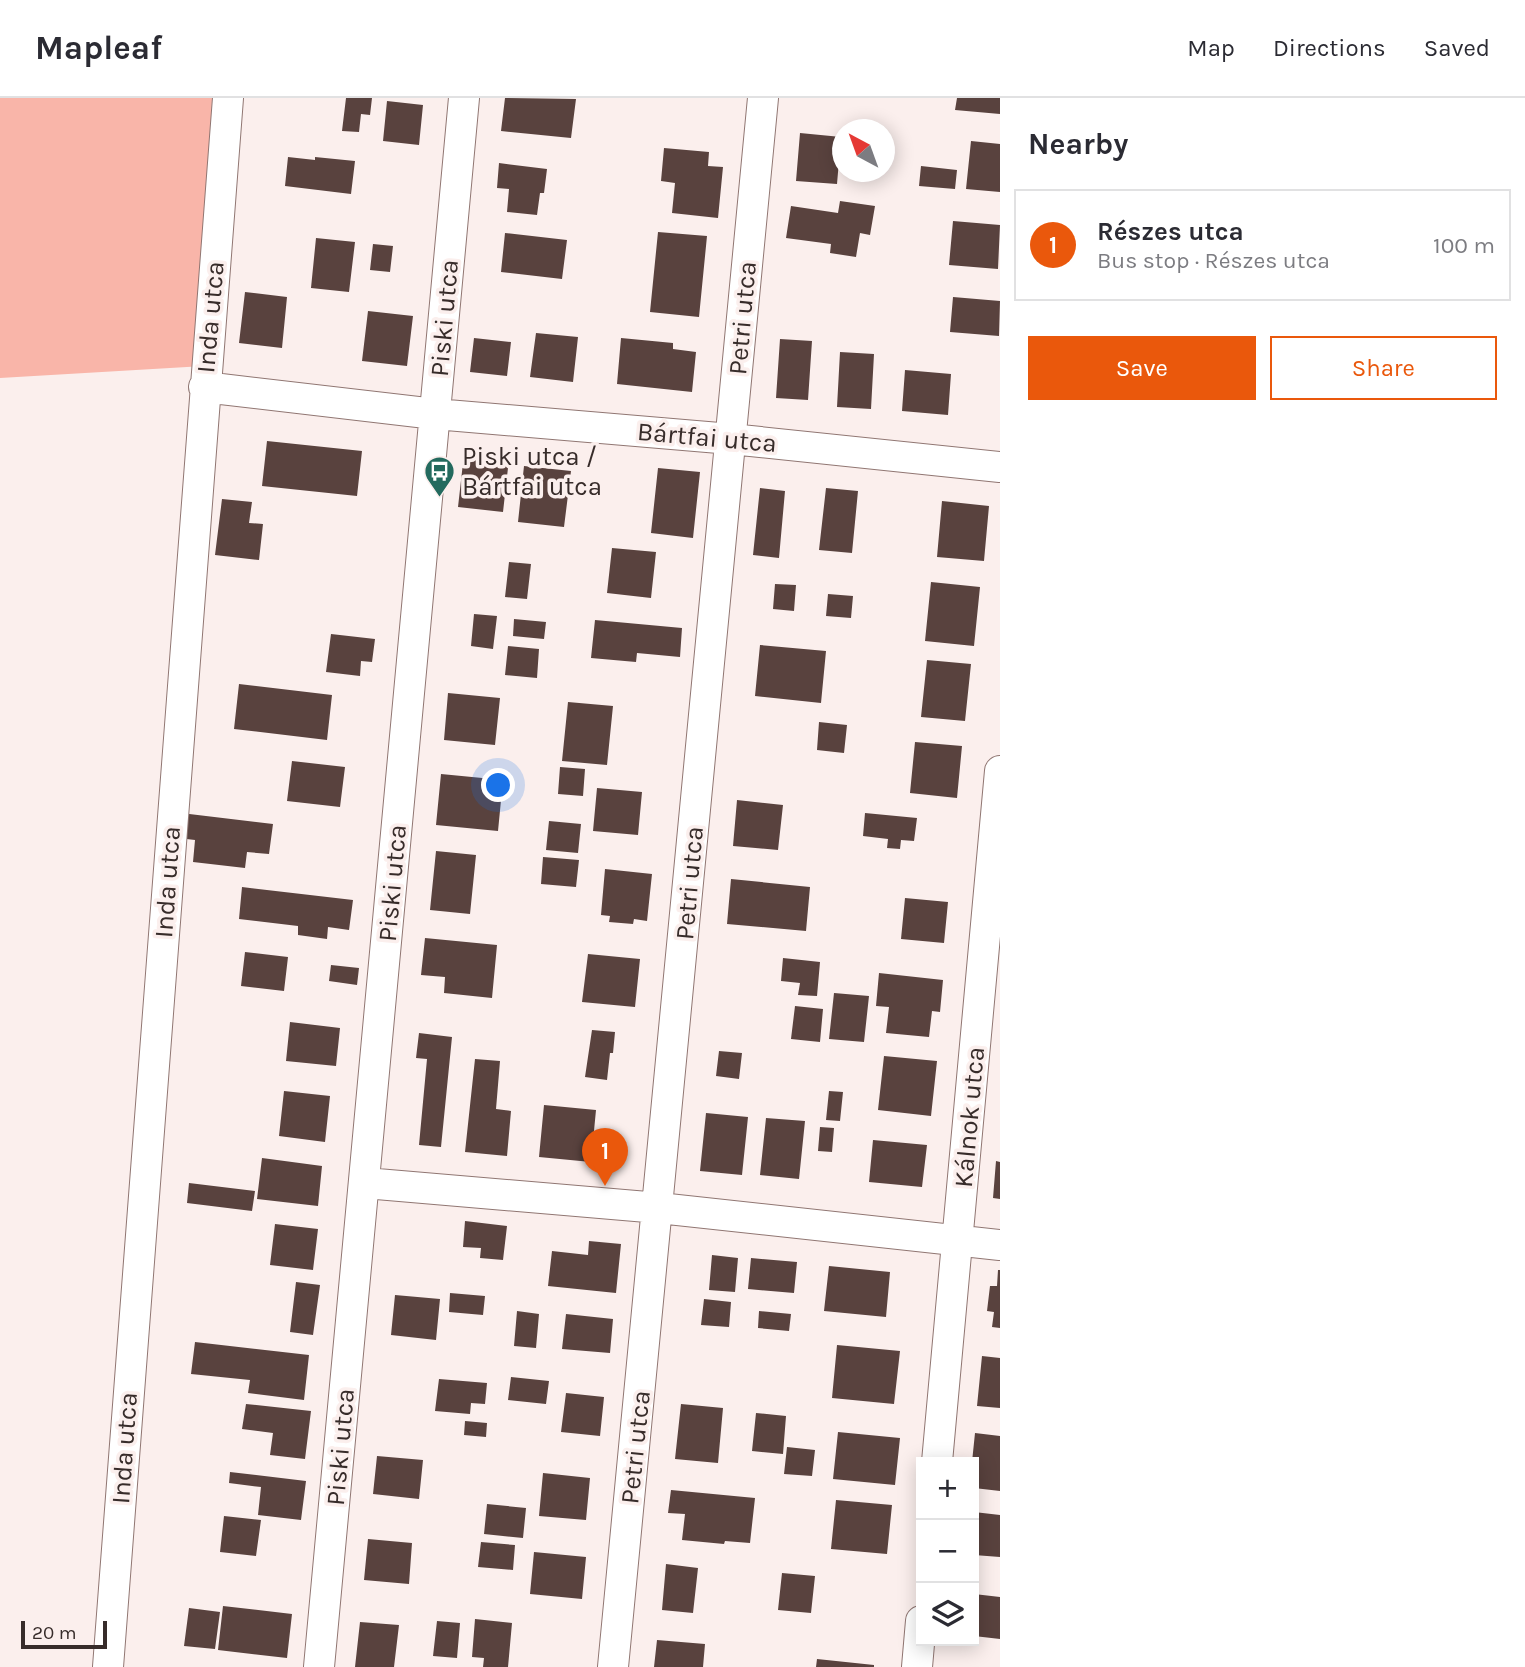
<!DOCTYPE html>
<html lang="en">
<head>
<meta charset="utf-8">
<style>
  :root { --surface:#fff; --page:#f7f7f7; --text:#2b2b33; --muted:#7c7c81; --line:#e1e1e2; --accent:#ea580c }
  body { margin:0; font-family:Karla,sans-serif; background:var(--page); color:var(--text) }
  .controls { position:absolute; right:21px; bottom:21px; display:grid; overflow:hidden; border-radius:0px; box-shadow:0 4px 18px #0003 }
  .controls button { width:63px; height:63px; display:grid; place-items:center; padding:0; border:0; border-bottom:2px solid var(--line); background:var(--surface); color:var(--text); font:35px sans-serif }
  .compass { position:absolute; left:832px; top:21px; width:63px; height:63px; border-radius:50%; background:var(--surface); box-shadow:0 4px 18px #0003; rotate:319deg }
  .scale { position:absolute; left:21px; bottom:18px; width:86px; box-sizing:border-box; padding-left:7px; border:4px solid #372c2a; border-top:0; font-size:19px; line-height:24px; white-space:nowrap; color:#372c2a; -webkit-text-stroke:5px #fbefed; paint-order:stroke }
  .you { position:absolute; left:499px; top:688px; width:24px; height:24px; margin:-18px; border:5px solid #fff; border-radius:50%; background:#1a73e8; box-shadow:0 0 0 10px #1a73e833 }
  .badge { display:grid; place-items:center; width:46px; height:46px; border-radius:50%; background:var(--accent); color:#fff; font-size:23px; font-weight:700 }
  .pin { position:absolute; translate:-50% -58px; filter:drop-shadow(0 2px 4px #0008) }
  .pin::after { content:''; position:absolute; top:37px; width:24px; height:21px; background:inherit; clip-path:polygon(0 0,100% 0,50% 100%) }
  .list { margin:0; padding:0; list-style:none }
  h2 { display:flex; justify-content:space-between; align-items:center; height:91px; margin:0; padding:0 28px; font-size:30px }
  h2 small { font-size:23px; font-weight:400; color:var(--muted) }
  .list li { display:grid; grid-template-columns:46px 1fr auto; gap:21px; align-items:center; box-sizing:border-box; height:112px; margin:0 14px 14px; padding:0 14px; border:2px solid var(--line); border-radius:0px }
  .list b { display:block; font-size:26px; white-space:nowrap }
  .list p { margin:0; font-size:23px; white-space:nowrap; color:var(--muted) }
  .list em { font-size:23px; font-style:normal; color:var(--muted) }
  .actions { display:flex; gap:14px; padding:21px 28px }
  .actions a { flex:1; padding:16px 0; border:2px solid var(--accent); border-radius:0px; text-align:center; font-size:24px; color:var(--accent) }
  .actions .main { background:var(--accent); color:#fff }
  .icon { flex:none; width:38px; height:38px; fill:none; stroke:currentColor; stroke-width:2; stroke-linecap:round; stroke-linejoin:round }
  .map { position:relative; flex:none; width:1000px; height:1569px; overflow:hidden }
  header { display:flex; align-items:center; gap:42px; box-sizing:border-box; height:98px; padding:0 35px; background:var(--surface); border-bottom:2px solid var(--line) }
  header strong { font-size:33px }
  nav { display:flex; gap:38px; margin-inline-start:auto; font-size:24px }
  main { display:flex }
  aside { flex:1; background:var(--surface) }
  .map>svg:first-child { display:block }
  .green { fill:#f9b5a9 }
  .building { fill:#59423e }
  .lines { fill:none; stroke-linecap:round; stroke-linejoin:round }
  .minor-casing { stroke:#907672; stroke-width:32 }
  .minor { stroke:#fff; stroke-width:30 }
  .labels { text-anchor:middle; stroke-width:7; stroke-linejoin:round; paint-order:stroke }
  .street-label { font-size:26px; fill:#372c2a; stroke:#fbefed }
  .poi-label { font-size:26px; fill:#372c2a; stroke:#fbefed; text-anchor:start }
</style>
</head>
<body>
<header>
<strong>Mapleaf</strong>
<nav><a>Map</a><a>Directions</a><a>Saved</a></nav>
</header>
<main>
<div class="map">
<svg width="1000" height="1569" viewBox="0 0 1000 1569">
  <rect width="100%" height="100%" fill="#fbefed"/>
  <!-- green -->
  <path class="green" d="M0,0H212L204,268L0,280Z"/>
  <!-- building -->
  <path class="building" d="M346,0H372L370,17L361,16L359,34L342,33Z
    M505,0L576,1L571,40L501,33Z
    M957,0H1000V16L955,12Z
    M387,3L423,7L419,47L383,43Z
    M800,35L841,39L837,86L796,83Z
    M971,43L1000,46V94L966,91Z
    M664,50L709,54L708,68L723,69L718,120L672,115L675,85L661,83Z
    M288,59L315,62V59L355,63L351,96L285,88Z
    M499,65L547,71L544,95H540L537,117L507,114L509,91L497,90Z
    M921,68L957,72L955,91L919,88Z
    M840,103L875,108L870,137L860,135L856,159L830,155L831,146L786,140L791,108L838,115Z
    M953,123L1000,127L998,171L949,167Z
    M658,134L707,138L699,219L650,214Z
    M505,135L567,142L562,181L501,174Z
    M316,140L355,144L349,194L311,190Z
    M373,146L393,148L390,174L370,172Z
    M245,194L287,199L282,250L239,245Z
    M953,199L1000,203L999,238L950,234Z
    M368,213L413,218L407,268L362,263Z
    M536,235L578,239L573,284L530,279Z
    M474,240L511,244L507,278L470,274Z
    M621,240L673,245V251L696,254L692,294L617,286Z
    M780,241L812,243L808,302L776,300Z
    M840,254L874,256L871,311L837,309Z
    M905,272L951,276L948,317L902,313Z
    M267,343L362,353L357,398L262,388Z
    M464,356L509,361L503,414L458,409Z
    M524,368L571,373L564,429L518,424Z
    M658,370L700,374L693,440L651,435Z
    M760,390L785,393L779,460L753,457Z
    M826,390L858,393L852,455L819,452Z
    M222,401L252,404L249,425L263,426L259,462L215,457Z
    M942,403L989,408L984,463L937,459Z
    M612,450L656,454L651,500L607,495Z
    M509,464L531,466L527,501L505,499Z
    M931,484L980,489L974,548L925,543Z
    M775,486L796,487L794,513L773,511Z
    M828,496L853,498L851,520L826,518Z
    M474,516L497,518L493,551L471,548Z
    M514,521L546,524L544,541L513,538Z
    M595,522L682,530L680,559L637,555L636,564L591,560Z
    M331,536L375,541L372,564L361,563L360,578L326,574Z
    M760,547L826,553L821,605L755,598Z
    M508,548L539,551L537,580L505,577Z
    M927,562L971,566L965,623L921,619Z
    M239,586L332,597L327,642L234,631Z
    M448,595L500,600L495,647L444,642Z
    M568,604L613,608L607,667L562,663Z
    M819,624L847,627L844,655L817,652Z
    M915,644L962,648L957,700L910,695Z
    M292,663L345,669L340,709L287,703Z
    M560,669L585,671L583,698L558,696Z
    M441,676L503,682L498,733L436,727Z
    M597,690L642,694L638,737L593,733Z
    M737,702L783,707L778,752L733,748Z
    M181,715L273,726L269,756L247,754L245,770L193,764L195,742L178,740Z
    M865,715L917,720L914,743L901,742L900,751L887,750L888,741L863,738Z
    M549,723L581,726L578,755L546,752Z
    M436,753L476,757L470,816L430,812Z
    M543,759L579,762L576,789L541,786Z
    M605,771L652,776L647,823L634,821L633,826L609,824L610,818L601,817Z
    M731,781L810,789L806,833L727,826Z
    M242,789L353,802L349,832L328,829L327,841L298,837V828L239,821Z
    M905,800L948,804L944,845L901,841Z
    M425,840L497,847L492,900L444,895L445,879L421,877Z
    M245,854L288,859L284,893L241,888Z
    M588,856L640,861L635,909L582,904Z
    M783,860L820,864L817,898L798,897L800,885L781,883Z
    M331,867L359,870L357,887L329,883Z
    M879,875L943,882L940,914L932,913L929,939L886,935L889,909L876,908Z
    M834,895L869,898L864,944L829,941Z
    M795,908L823,911L820,944L791,941Z
    M290,924L340,930L336,968L286,963Z
    M592,932L615,934L613,955H610L607,982L585,979Z
    M419,935L452,939L441,1049L419,1047L427,961L416,960Z
    M719,953L742,955L739,981L716,978Z
    M884,958L937,963L931,1018L878,1012Z
    M475,961L500,963L496,1011L511,1013L507,1058L465,1054Z
    M284,993L330,998L325,1044L279,1038Z
    M829,993L843,994L840,1023L826,1022Z
    M544,1007L596,1012L591,1064L539,1059Z
    M706,1015L748,1019L742,1077L700,1073Z
    M766,1020L805,1023L799,1081L760,1077Z
    M820,1029L834,1030L832,1054L818,1053Z
    M873,1042L927,1047L922,1089L869,1084Z
    M262,1060L322,1068L318,1108L257,1101Z
    M996,1063L1000,1064V1101L993,1100Z
    M189,1085L255,1093L252,1113L187,1105Z
    M465,1123L507,1128L503,1162L480,1160L481,1150L463,1149Z
    M275,1126L318,1131L313,1172L270,1167Z
    M589,1143L621,1146L616,1195L548,1188L552,1153L588,1157Z
    M712,1157L738,1160L735,1194L709,1192Z
    M751,1160L797,1164L794,1195L748,1191Z
    M829,1168L890,1174L886,1219L824,1213Z
    M998,1172H1000V1230L992,1229L994,1214L987,1213L990,1188H997Z
    M296,1184L320,1187L313,1237L290,1234Z
    M450,1195L485,1198L483,1217L449,1214Z
    M395,1197L440,1201L436,1242L391,1237Z
    M704,1201L731,1204L729,1229L701,1227Z
    M517,1213L539,1216L536,1250L514,1248Z
    M759,1213L791,1216L789,1233L758,1230Z
    M566,1216L613,1221L610,1255L562,1251Z
    M195,1244L309,1257L304,1302L248,1295L250,1282L191,1276Z
    M837,1247L900,1253L894,1306L832,1300Z
    M982,1258L1000,1260V1310L977,1308Z
    M511,1279L549,1283L546,1306L508,1302Z
    M439,1281L487,1285L485,1306L471,1305L470,1316L435,1313Z
    M566,1295L604,1299L600,1338L561,1334Z
    M246,1306L311,1313L305,1361L270,1357L273,1335L242,1331Z
    M681,1306L723,1310L718,1365L675,1361Z
    M756,1315L786,1318L783,1356L752,1353Z
    M465,1323L487,1325L486,1339L464,1337Z
    M838,1334L900,1340L895,1387L833,1381Z
    M975,1335L1000,1338V1393L974,1390L972,1364Z
    M787,1349L815,1352L812,1378L784,1376Z
    M377,1358L423,1362L419,1401L373,1396Z
    M230,1374L306,1383L301,1422L258,1417L261,1389L229,1385Z
    M543,1375L590,1380L586,1422L539,1418Z
    M671,1392L755,1400L750,1445L725,1443L724,1446L682,1442L685,1416L668,1415Z
    M836,1402L892,1407L887,1456L831,1451Z
    M487,1406L526,1410L523,1440L484,1436Z
    M974,1414L1000,1417V1459L974,1457Z
    M224,1418L261,1422L256,1458L220,1454Z
    M368,1441L412,1445L409,1486L364,1482Z
    M481,1444L515,1447L513,1472L478,1469Z
    M534,1454L586,1459L582,1501L530,1496Z
    M666,1466L698,1470L693,1515L662,1512Z
    M782,1475L815,1478L811,1515L778,1512Z
    M974,1496L1000,1499V1541L974,1538Z
    M223,1508L292,1516L287,1560L218,1552Z
    M189,1510L220,1514L215,1551L184,1548Z
    M475,1521L512,1525L508,1569H483L484,1560L472,1559Z
    M437,1523L460,1525L457,1560L433,1558Z
    M360,1524L399,1527L394,1569H355Z
    M657,1542L705,1546L703,1569H654Z
    M817,1561L874,1567V1569H816Z"/>
  <g class="lines">
    <defs>
      <path id="minor" d="M204,289L435,316L731,341L1000,369
        M365,1085L659,1110L1000,1147
        M937,1364L1000,673
        M108,1569L228,0
        M319,1569L464,0
        M613,1569L763,0
        M917,1569L921,1523"/>
    </defs>
    <!-- minor casing -->
    <use href="#minor" class="minor-casing"/>
    <!-- minor -->
    <use href="#minor" class="minor"/>
  </g>
  <!-- icons -->
  <defs>
    <symbol id="bus-pin" viewBox="-11 -11 22 30"><path d="M0 17L-7.5 6A9.5 9.5 0 1 1 7.5 6Z" fill="#236a5e" stroke="#fbefed"/><path d="M-5-6H5V4H4V6H2V4H-2V6H-4V4H-5ZM-3.5-4V0h7V-4ZM-3.5 1.2v1.5H-2V1.2ZM2 1.2v1.5H3.5V1.2Z" fill="#fff"/></symbol>
  </defs>
  <g fill-rule="evenodd">
    <use href="#bus-pin" x="422" y="356" width="35" height="47"/>
  </g>
  <g class="labels">
    <!-- street labels -->
    <g class="street-label">
      <text transform="translate(210 219) rotate(-85)" y="9">Inda utca</text>
      <text transform="translate(444 220) rotate(-85)" y="9">Piski utca</text>
      <text transform="translate(742 220) rotate(-85)" y="9">Petri utca</text>
      <text transform="translate(707 339) rotate(5)" y="9">Bártfai utca</text>
      <text transform="translate(167 784) rotate(-86)" y="9">Inda utca</text>
      <text transform="translate(392 785) rotate(-85)" y="9">Piski utca</text>
      <text transform="translate(689 785) rotate(-85)" y="9">Petri utca</text>
      <text transform="translate(969 1019) rotate(-85)" y="9">Kálnok utca</text>
      <text transform="translate(340 1349) rotate(-85)" y="9">Piski utca</text>
      <text transform="translate(635 1349) rotate(-84)" y="9">Petri utca</text>
      <text transform="translate(124 1350) rotate(-86)" y="9">Inda utca</text>
    </g>
    <!-- poi labels -->
    <g class="poi-label">
      <text x="462" y="367">Piski utca /<tspan x="462" dy="30">Bártfai utca</tspan></text>
    </g>
  </g>
</svg>
<div class="controls">
<button>+</button>
<button>−</button>
<button><svg class="icon" aria-label="layers" viewBox="0 0 24 24"><path d="M12 4l9 5-9 5-9-5zM3 14l9 5 9-5"/></svg></button>
</div>
<svg class="compass" viewBox="-18 -18 36 36"><path d="M0-13l5 13h-10z" fill="#e53935"/><path d="M0 13l5-13h-10z" fill="#7c7c81"/></svg>
<div class="scale">20 m</div>
<div class="you"></div>
<div class="pin badge" style="left:605px;top:1088px">1</div>
</div>
<aside>
<h2>Nearby<small></small></h2>
<ul class="list">
<li><span class="badge">1</span><div><b>Részes utca</b><p>Bus stop · Részes utca</p></div><em>100 m</em></li>
</ul>
<div class="actions"><a class="main">Save</a><a>Share</a></div>
</aside>
</main>
</body>
</html>
